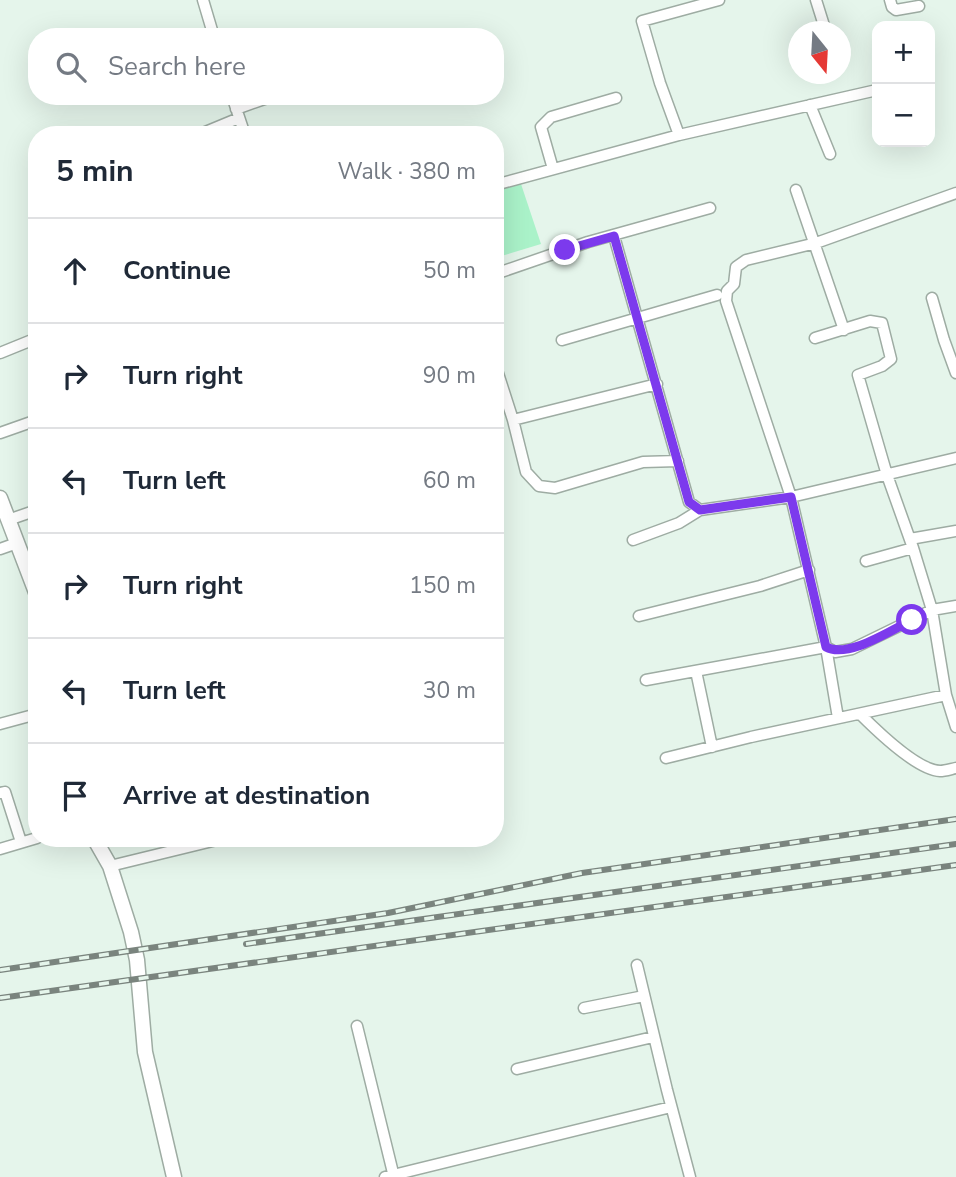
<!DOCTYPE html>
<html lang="en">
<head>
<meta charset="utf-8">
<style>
  :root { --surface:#fff; --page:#f2f2f3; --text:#1f2937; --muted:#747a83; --line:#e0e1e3 }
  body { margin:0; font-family:"Nunito Sans",sans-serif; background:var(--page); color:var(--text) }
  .controls { position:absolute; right:21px; top:21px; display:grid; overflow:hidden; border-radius:14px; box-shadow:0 7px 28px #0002 }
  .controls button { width:63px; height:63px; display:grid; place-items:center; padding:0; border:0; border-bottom:2px solid var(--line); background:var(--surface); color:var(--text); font:35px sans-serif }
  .compass { position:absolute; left:788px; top:21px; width:63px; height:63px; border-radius:50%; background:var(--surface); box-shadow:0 7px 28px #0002; rotate:162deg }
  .stop { position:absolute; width:21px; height:21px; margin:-16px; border:5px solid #7c3aed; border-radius:50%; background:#fff }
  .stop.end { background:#7c3aed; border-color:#fff; box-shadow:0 2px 7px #0008 }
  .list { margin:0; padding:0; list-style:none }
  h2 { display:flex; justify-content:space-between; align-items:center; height:91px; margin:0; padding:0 28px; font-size:30px }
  h2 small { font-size:23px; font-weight:400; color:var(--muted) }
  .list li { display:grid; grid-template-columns:46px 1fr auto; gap:21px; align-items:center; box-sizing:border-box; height:105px; padding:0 28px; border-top:2px solid var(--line) }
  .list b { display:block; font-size:26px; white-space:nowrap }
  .list em { font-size:23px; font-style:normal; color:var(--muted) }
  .icon { flex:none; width:38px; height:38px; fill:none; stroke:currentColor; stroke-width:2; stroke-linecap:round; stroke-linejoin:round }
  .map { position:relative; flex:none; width:956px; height:1177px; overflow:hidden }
  .search { position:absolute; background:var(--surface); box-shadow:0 7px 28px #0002; left:28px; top:28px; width:476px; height:77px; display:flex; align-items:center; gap:18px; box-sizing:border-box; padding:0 24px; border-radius:28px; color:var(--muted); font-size:26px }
  .panel { position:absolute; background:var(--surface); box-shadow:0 7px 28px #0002; left:28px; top:126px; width:476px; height:721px; border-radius:28px }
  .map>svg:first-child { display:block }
  .green { fill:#aaf2c9 }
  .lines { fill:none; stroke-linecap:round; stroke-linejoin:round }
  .street-casing { stroke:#9eaca3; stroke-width:13 }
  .secondary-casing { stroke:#9eaca3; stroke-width:17 }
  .street { stroke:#fff; stroke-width:10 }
  .secondary { stroke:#fff; stroke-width:14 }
  .rail-casing { stroke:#7a847e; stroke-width:6 }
  .rail { stroke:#e5f5eb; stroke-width:3.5; stroke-dasharray:10; stroke-linecap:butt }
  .route { stroke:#7c3aed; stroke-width:9 }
</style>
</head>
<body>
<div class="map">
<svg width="956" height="1177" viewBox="0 0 956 1177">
  <rect width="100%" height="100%" fill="#e5f5eb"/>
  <!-- green -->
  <path class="green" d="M520,181L541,244L495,258V187Z"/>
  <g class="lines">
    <defs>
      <path id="street" d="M203,0L214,37
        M816,0L826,32
        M890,0L892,7L896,10L919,6
        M232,96L245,135
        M810,105L830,154
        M236,109L273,96
        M198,135L239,118
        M679,135L660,83L642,21L719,0
        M553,169L541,127L551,117L616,98
        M495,185L679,135L877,90
        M796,190L844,330
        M614,236L689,502L700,510L791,497L956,458
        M495,274L588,242L710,208
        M932,298L944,340L956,373
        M815,338L870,321L882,323L891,359L882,366L858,375L887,475L913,548L932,610L946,695L956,727
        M562,340L717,295
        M0,353L37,338
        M495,364L513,420L526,472L539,486L555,488L643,462L678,461
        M513,420L657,384
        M0,433L37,420
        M8,520L37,510
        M910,539L956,531
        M633,540L679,523L700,510
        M0,549L17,543
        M866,561L913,548
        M639,616L760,586L809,570
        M696,671L712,747
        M646,680L826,647L835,652L852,649L932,610L956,606
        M860,714C876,730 917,770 940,771C945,771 951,769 956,768
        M838,718L826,647L791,497L726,301L727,291L734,284L736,267L746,260L816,243L956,193
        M0,724L37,714
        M666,758L751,737L946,695
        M0,793L5,792L21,842
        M0,849L37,838
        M110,866L225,838
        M637,965L667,1090L690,1177
        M584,1008L644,996
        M357,1026L394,1177
        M517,1069L653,1037
        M385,1177L671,1107"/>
      <path id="secondary" d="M0,498L37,595
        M94,838L110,866L131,932L137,960L145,1052L174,1177"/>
    </defs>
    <!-- street casing -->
    <use href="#street" class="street-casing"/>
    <!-- secondary casing -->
    <use href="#secondary" class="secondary-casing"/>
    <!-- street -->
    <use href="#street" class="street"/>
    <!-- secondary -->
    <use href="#secondary" class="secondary"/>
    <defs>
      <path id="rail" d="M246,944L956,844
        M0,970L388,913L582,873L956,819
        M0,998L956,865"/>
    </defs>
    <!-- rail casing -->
    <use href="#rail" class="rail-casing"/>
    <!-- rail -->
    <use href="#rail" class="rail"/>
  </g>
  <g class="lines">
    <!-- route -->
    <path class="route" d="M565,250L614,236L689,502L700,510L791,497L826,647C848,659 891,630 912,620"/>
  </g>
</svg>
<div class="controls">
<button>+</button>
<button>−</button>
</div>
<svg class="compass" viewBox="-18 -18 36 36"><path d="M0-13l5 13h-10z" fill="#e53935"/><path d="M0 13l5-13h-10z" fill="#747a83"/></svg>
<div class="stop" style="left:912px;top:620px"></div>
<div class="stop end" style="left:565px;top:250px"></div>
<div class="search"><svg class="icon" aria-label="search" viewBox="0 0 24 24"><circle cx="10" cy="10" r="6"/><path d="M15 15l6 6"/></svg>Search here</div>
<section class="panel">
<h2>5 min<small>Walk · 380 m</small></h2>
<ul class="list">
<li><svg class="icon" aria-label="ahead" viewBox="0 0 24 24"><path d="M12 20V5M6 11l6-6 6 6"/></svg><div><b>Continue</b></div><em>50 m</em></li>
<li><svg class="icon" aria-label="right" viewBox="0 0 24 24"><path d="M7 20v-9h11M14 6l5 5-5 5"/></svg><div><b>Turn right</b></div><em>90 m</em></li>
<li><svg class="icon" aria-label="left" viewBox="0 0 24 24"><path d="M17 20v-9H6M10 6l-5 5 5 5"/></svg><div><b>Turn left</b></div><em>60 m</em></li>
<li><svg class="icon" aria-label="right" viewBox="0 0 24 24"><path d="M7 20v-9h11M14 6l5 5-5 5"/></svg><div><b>Turn right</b></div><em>150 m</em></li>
<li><svg class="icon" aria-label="left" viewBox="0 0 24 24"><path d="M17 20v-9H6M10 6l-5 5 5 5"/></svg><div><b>Turn left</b></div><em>30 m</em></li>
<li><svg class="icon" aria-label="arrive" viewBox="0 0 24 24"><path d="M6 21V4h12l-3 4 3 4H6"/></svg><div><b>Arrive at destination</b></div></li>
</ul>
</section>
</div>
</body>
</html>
